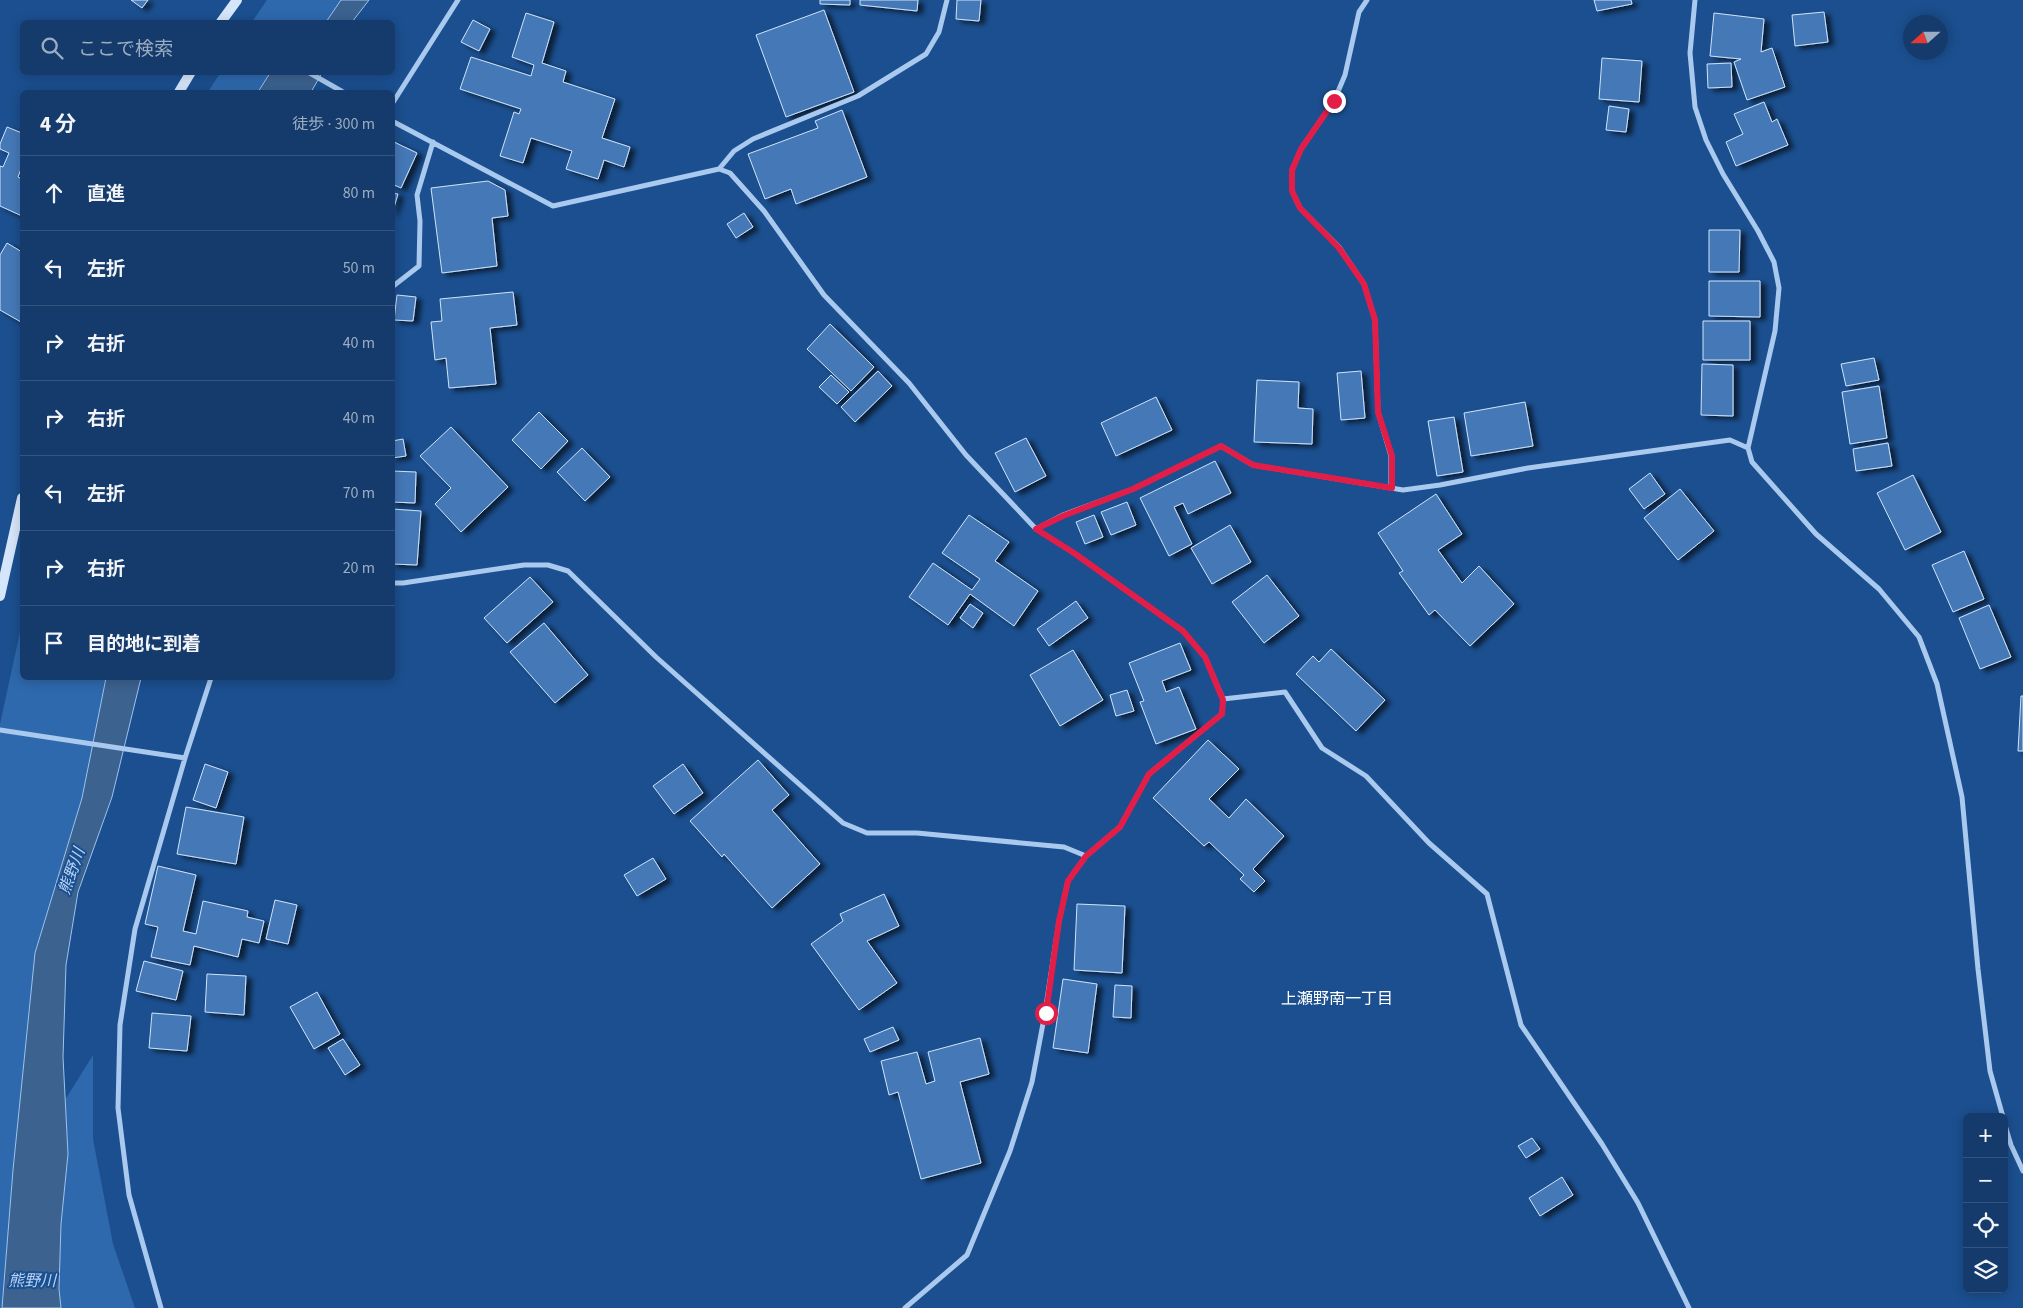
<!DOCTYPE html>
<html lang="ja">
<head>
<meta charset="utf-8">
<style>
  :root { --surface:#143b6b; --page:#214673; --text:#f1f3f6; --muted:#9dadc1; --line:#33557e }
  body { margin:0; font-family:"Source Sans 3","Noto Sans JP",sans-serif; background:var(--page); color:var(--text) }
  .controls { position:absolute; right:15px; bottom:15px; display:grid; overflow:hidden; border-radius:8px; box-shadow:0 2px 12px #0003 }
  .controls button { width:45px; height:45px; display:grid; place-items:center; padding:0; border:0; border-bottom:1px solid var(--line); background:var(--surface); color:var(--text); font:25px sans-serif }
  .compass { position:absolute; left:1903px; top:15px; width:45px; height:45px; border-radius:50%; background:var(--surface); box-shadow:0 2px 12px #0003; rotate:249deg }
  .stop { position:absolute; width:15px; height:15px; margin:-11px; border:4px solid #e11d48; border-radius:50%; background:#fff }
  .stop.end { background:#e11d48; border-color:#fff; box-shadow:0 1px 5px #0008 }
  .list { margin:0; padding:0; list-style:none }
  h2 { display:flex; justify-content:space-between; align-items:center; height:65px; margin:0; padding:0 20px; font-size:21px }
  h2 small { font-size:16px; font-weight:400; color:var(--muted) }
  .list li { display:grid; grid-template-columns:32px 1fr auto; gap:15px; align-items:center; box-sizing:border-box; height:75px; padding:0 20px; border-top:1px solid var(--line) }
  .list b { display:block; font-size:19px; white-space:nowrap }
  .list em { font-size:16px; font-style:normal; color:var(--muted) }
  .icon { flex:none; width:28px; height:28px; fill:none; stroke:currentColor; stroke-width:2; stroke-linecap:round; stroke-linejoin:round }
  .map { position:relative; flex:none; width:2023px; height:1308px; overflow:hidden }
  .search { position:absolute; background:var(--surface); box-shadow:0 2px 12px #0003; left:20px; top:20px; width:375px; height:55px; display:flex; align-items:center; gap:12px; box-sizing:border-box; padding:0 18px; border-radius:8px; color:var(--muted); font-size:19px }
  .panel { position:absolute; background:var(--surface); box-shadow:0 2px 12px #0003; left:20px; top:90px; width:375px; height:590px; border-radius:8px }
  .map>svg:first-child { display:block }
  .green { fill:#2e69ad }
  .water { fill:#3c6290; stroke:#9cc4f0 }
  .building { fill:#4478b7; stroke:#cfe3fa; filter:url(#shadow) }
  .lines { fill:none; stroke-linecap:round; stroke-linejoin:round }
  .minor { stroke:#a9c9ee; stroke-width:5 }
  .secondary { stroke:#d6e6fa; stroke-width:10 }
  .route { stroke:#e11d48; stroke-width:6 }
  .labels { text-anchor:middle; stroke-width:4; stroke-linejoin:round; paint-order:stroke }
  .water-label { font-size:16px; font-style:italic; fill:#b5d3f5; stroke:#1b4f8f }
  .neighbourhood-label { font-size:16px; fill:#fff; stroke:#1b4f8f }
</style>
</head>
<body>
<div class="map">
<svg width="2023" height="1308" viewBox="0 0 2023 1308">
  <defs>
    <filter id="shadow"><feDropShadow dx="5.5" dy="3" stdDeviation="2.5" flood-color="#0009"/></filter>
  </defs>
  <rect width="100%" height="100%" fill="#1b4f8f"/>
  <!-- green -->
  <path class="green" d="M267,0H341L326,22H252Z
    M220,73H270L258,92H208Z
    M22,623V678H106L82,798L35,953L13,1170L2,1308H0V724Z
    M93,1055V1139L113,1244L135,1308H61L59,1289L61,1224L68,1154L65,1100Z"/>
  <!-- water -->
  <path class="water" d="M341,0H369L352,22H326Z
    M270,73H322L311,92H258Z
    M106,678H141L112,797L78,892L66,965L63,1057L68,1154L61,1224L59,1289L61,1308H2L13,1170L35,953L82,798Z"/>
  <!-- building -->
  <path class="building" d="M131,0H148L142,8Z
    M820,0H850V5L820,4Z
    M860,0H918L917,11L860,5Z
    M957,0H981L979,21L956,19Z
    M1594,0H1631L1632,4L1597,11Z
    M824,10L854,92L786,117L756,35Z
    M1824,12L1828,42L1795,46L1792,15Z
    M526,13L554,22L542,63L566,71L563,82L615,99L602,138L630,147L624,167L604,160L598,179L566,169L572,151L531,138L523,163L500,156L514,112L519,114L521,109L460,89L471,57L531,76L534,65L512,57Z
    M1714,13L1764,19L1761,52L1772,48L1785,87L1747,100L1734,62L1741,59L1710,56Z
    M473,20L490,29L479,51L461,42Z
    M1602,58L1642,61L1639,102L1599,99Z
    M1731,63L1732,87L1708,88L1707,64Z
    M1764,102L1772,122L1777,119L1788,145L1736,166L1726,142L1743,134L1734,114Z
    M1609,106L1629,109L1626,132L1606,130Z
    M842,110L867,177L796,204L791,189L765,199L748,154L818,128L815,121Z
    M7,127L22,133V166L18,177L22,179V216L0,206V166L3,167L9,153L0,149V144Z
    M392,141L417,153L401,188L392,184Z
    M488,181L505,190L508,216L492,218L497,266L442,273L431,188Z
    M392,193L398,194L392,214Z
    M744,213L753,227L736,238L727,224Z
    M1709,230H1740L1739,272H1709Z
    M7,243L22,252V319L21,322L0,310V255Z
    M1709,281H1760V317L1709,316Z
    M513,292L517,325L490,328L496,384L449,388L446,358L435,360L431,322L442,321L440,299Z
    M397,295L416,297L413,321L394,320Z
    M1703,321H1750V360H1703Z
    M830,324L874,367L851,391L807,349Z
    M1874,358L1879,380L1846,386L1841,364Z
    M1702,364L1733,365V416L1701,415Z
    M878,371L892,386L855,422L841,407Z
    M1361,371L1365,418L1341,420L1337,373Z
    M831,375L849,392L837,404L819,387Z
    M1257,380L1299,382L1298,408L1313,409L1312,444L1254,442Z
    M1879,386L1887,438L1850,444L1842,392Z
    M1156,397L1172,430L1116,456L1101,423Z
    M1525,402L1533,446L1471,456L1464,413Z
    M539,412L568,441L541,469L512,440Z
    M1454,417L1463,472L1437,476L1428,421Z
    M451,427L508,487L461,532L435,504L451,488L420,456Z
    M1026,438L1046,476L1015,492L995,453Z
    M403,439L406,456L392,458V441Z
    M1888,443L1892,466L1856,471L1853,449Z
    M582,448L610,477L585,501L557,472Z
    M1215,461L1231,493L1188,514L1183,503L1174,507L1192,544L1169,556L1140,498Z
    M392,471L416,472L415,503L392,502Z
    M1650,473L1665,494L1644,509L1629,489Z
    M1913,475L1941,532L1905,550L1877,493Z
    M1680,489L1714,531L1678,560L1644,518Z
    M1436,494L1462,534L1438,550L1462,583L1479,566L1514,604L1470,646L1435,610L1429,615L1399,573L1403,571L1378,533Z
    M1127,502L1136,525L1111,535L1101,512Z
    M392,509L421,511L417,565L392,564Z
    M969,515L1009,542L995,561L1038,591L1014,626L970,594L948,625L909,597L933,563L972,590L980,579L942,553Z
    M1094,515L1103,537L1085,544L1076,522Z
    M1230,525L1251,562L1212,584L1191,548Z
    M1964,551L1984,599L1953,612L1932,565Z
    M1267,575L1299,616L1264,643L1232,602Z
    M530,577L553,602L507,643L484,618Z
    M1076,601L1088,618L1049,646L1037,629Z
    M970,604L983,613L973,628L960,618Z
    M1989,605L2011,657L1980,669L1959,618Z
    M544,623L588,675L555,703L510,652Z
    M1180,643L1191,670L1162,681L1166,692L1179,687L1196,729L1156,744L1140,702L1144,701L1129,663Z
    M1331,649L1385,700L1356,731L1296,674L1313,656L1319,662Z
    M1073,650L1103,700L1060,726L1030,675Z
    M1127,690L1134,711L1116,716L1110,695Z
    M2021,696H2023V751H2018Z
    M1208,740L1239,769L1209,799L1229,818L1246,799L1284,836L1253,869L1265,881L1254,892L1240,879L1244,875L1209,842L1204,846L1153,798Z
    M758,760L789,795L772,810L820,864L772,908L724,854L722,857L690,821Z
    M205,764L228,772L216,808L193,800Z
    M683,764L703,793L674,814L653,786Z
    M186,807L244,817L236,864L177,854Z
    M653,858L666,879L637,896L624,875Z
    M158,866L196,875L183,931L196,934L203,901L248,911L247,917L264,921L259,943L242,939L238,957L194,946L190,965L151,957L158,927L145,924Z
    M884,894L899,926L867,941L897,983L859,1010L811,944L843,921L840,914Z
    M275,900L297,905L288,944L266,939Z
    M1077,904L1125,906L1122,973L1074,970Z
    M144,961L183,971L176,1000L136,991Z
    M207,974L246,976L244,1015L205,1012Z
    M1063,979L1097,984L1088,1053L1053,1048Z
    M1115,985L1132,986L1131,1018L1113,1017Z
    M317,992L340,1034L314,1049L290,1007Z
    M152,1013L191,1016L187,1051L149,1048Z
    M893,1027L899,1040L870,1052L864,1039Z
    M980,1038L989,1074L960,1082L981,1163L921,1179L898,1092L889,1095L881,1061L917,1052L926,1084L935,1081L928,1052Z
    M343,1039L360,1065L345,1075L328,1048Z
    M1532,1138L1540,1149L1526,1158L1518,1146Z
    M1562,1177L1573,1195L1540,1216L1529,1198Z"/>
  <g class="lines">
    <!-- minor -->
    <path class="minor" d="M1367,0L1359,12L1345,75L1334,101L1301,149L1292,170V191L1300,208L1339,247L1364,284L1375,320L1378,412L1391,456V488
      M1695,0L1690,53L1695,107L1706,140L1723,174L1758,231L1774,262L1779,288L1775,331L1748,448L1752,462L1816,534L1879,589L1919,637L1937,684L1962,797L1978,969L1990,1071L2003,1117
      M308,72L343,92
      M392,104L458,0
      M392,121L553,206L719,169L730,173L764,211L824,295L909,383L966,455L1036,529L1074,553L1183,631L1205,657L1223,699L1222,714L1149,774L1120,827L1086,856L1068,881L1059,921L1045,1013L1032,1082L1010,1151L967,1255L905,1308
      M719,169L734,151L753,139L858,96L926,54L939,32L947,0
      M392,287L419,266L420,221L417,195L433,142
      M1036,529L1063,515L1133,489L1221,446L1253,465L1403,490L1440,485L1528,468L1730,440L1748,448
      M392,583H403L524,565H548L568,571L656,657L843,823L867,833H917L1064,847L1086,856
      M1223,699L1285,692L1322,748L1366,776L1429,843L1487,894L1521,1025L1602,1144L1638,1203L1689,1308
      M0,730L185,758
      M2004,1122L2011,1145L2023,1171
      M161,1308L129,1195L118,1108L120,1025L135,929L185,758L211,678"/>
    <!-- secondary -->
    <path class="secondary" d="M221,22L237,0
      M179,92L191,72
      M0,596L22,498"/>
  </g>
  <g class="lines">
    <!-- route -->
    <path class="route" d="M1046,1013L1059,921L1068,881L1086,856L1120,827L1149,774L1222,714L1223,700L1205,657L1183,631L1074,553L1036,529L1063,516L1133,489L1221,446L1253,465L1392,488V456L1378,412L1375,320L1364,284L1339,248L1300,208L1292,191V170L1301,149L1334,101"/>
  </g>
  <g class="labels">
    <!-- water labels -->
    <g class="water-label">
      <text transform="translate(71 871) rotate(-70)" y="6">熊野川</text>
      <text x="32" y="1286">熊野川</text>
    </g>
    <!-- neighbourhood labels -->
    <g class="neighbourhood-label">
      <text x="1337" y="1004">上瀬野南一丁目</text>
    </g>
  </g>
</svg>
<div class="controls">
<button>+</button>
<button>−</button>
<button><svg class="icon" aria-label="locate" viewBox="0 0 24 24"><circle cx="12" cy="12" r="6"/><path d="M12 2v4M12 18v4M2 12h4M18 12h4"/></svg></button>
<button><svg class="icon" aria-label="layers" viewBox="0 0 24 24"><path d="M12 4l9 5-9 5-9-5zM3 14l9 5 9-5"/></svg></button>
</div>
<svg class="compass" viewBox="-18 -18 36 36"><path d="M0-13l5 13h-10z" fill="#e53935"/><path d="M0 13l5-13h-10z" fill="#9dadc1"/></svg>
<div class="stop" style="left:1046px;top:1013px"></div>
<div class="stop end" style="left:1334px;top:101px"></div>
<div class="search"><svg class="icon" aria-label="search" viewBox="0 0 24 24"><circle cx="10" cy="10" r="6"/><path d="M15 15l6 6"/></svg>ここで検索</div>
<section class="panel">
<h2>4 分<small>徒歩 · 300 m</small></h2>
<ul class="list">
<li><svg class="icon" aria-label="ahead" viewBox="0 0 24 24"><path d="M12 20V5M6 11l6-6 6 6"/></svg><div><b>直進</b></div><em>80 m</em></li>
<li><svg class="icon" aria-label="left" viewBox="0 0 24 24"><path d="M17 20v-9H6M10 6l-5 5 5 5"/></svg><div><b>左折</b></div><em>50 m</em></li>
<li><svg class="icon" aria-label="right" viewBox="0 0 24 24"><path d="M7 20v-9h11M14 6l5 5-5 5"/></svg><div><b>右折</b></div><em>40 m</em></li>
<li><svg class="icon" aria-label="right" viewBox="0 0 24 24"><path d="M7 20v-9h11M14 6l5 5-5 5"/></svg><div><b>右折</b></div><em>40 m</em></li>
<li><svg class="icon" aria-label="left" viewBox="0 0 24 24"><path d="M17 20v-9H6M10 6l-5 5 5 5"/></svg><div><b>左折</b></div><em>70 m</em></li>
<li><svg class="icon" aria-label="right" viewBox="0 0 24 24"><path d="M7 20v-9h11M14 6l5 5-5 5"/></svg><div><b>右折</b></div><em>20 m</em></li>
<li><svg class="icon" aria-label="arrive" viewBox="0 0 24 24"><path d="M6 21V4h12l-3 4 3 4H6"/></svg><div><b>目的地に到着</b></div></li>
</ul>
</section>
</div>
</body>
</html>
